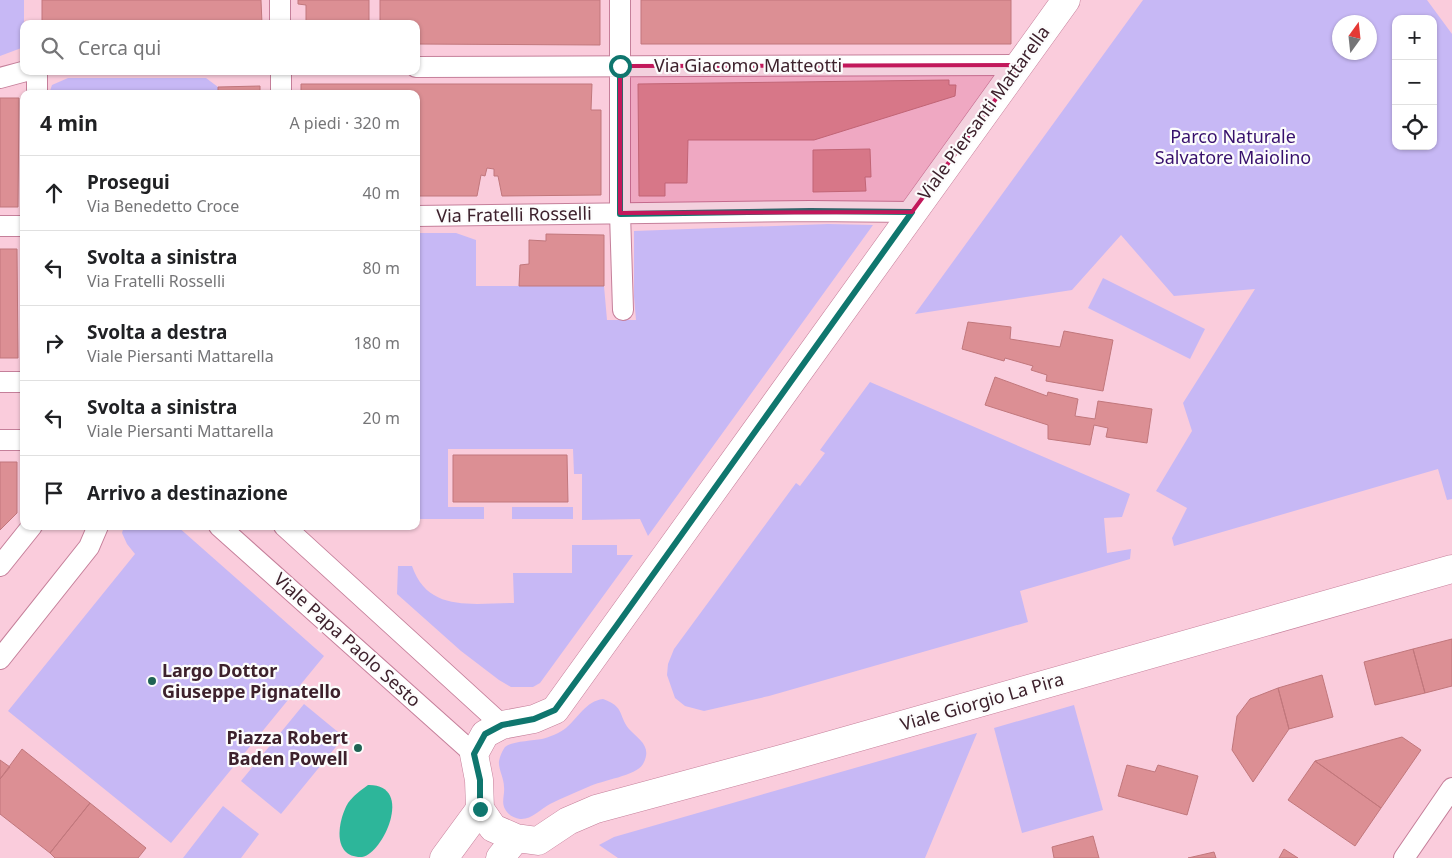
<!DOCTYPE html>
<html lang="it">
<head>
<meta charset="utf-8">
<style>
  :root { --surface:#fff; --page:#f2f2f2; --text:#202124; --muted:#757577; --line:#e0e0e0 }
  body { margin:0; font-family:"Noto Sans",sans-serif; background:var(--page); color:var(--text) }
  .controls { position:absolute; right:15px; top:15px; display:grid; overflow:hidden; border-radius:10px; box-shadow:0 1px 4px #0004 }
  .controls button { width:45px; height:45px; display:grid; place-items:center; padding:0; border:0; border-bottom:1px solid var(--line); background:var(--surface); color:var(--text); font:25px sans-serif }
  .compass { position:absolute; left:1332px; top:15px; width:45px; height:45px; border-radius:50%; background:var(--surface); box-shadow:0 1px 4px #0004; rotate:15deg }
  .stop { position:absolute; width:15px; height:15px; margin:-11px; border:4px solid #0f766e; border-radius:50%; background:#fff }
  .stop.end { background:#0f766e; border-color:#fff; box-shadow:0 1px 5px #0008 }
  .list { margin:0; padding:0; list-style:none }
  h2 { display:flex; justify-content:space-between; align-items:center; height:65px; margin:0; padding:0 20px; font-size:21px }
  h2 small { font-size:16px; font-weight:400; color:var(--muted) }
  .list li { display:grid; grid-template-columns:32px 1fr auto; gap:15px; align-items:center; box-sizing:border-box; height:75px; padding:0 20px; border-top:1px solid var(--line) }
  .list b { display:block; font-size:19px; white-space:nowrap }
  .list p { margin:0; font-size:16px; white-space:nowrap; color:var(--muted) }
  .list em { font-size:16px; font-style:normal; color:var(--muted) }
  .icon { flex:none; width:28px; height:28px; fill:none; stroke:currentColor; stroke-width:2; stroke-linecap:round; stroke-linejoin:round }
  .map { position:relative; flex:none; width:1452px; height:858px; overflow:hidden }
  .search { position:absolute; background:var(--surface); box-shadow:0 1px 4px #0004; left:20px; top:20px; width:400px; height:55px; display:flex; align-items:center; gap:12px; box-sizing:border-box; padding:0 18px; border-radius:10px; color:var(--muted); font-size:19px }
  .panel { position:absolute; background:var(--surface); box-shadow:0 1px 4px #0004; left:20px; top:90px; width:400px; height:440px; border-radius:10px }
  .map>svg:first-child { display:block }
  .green { fill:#c7b8f5; fill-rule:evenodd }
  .water { fill:#2db69a }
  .building { fill:#dc8f94; stroke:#c1777c }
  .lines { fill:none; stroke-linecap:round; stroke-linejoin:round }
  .street-casing { stroke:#c57f9a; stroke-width:22 }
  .secondary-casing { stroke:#c57f9a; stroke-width:29 }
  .street { stroke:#fff; stroke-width:20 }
  .secondary { stroke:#fff; stroke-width:28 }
  .route { stroke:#0f766e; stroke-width:6 }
  .marked { fill:#c2185b; fill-opacity:0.2; stroke:#c2185b; stroke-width:4; stroke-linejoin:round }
  .poi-dot { fill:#1f6354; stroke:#fcfcfc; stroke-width:2 }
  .labels { text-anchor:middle; stroke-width:4.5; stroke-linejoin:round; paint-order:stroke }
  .street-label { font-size:18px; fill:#3d212c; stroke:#fcfcfc }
  .park-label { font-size:18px; fill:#37106c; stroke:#fcfcfc }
  .poi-label { font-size:18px; font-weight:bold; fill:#3d212c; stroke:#fcfcfc; text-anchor:start }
</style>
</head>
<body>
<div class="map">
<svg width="1452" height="858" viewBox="0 0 1452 858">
  <rect width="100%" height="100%" fill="#faccdc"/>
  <!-- green -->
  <path class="green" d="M0,0H24V47L0,56Z
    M1143,0H1427L1452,34V499L1447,500L1438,469L1174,546L1172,538L1187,508L1156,491L1192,431L1183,403L1255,289L1174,296L1121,235L1072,290L915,314ZM1396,19H1433V146H1396ZM1340,22H1370V52H1340Z
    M68,78H206L218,87V94H49L52,85Z
    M828,224L873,225L648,536L640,519L582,520V474H574L573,449H448V507H484V519H416V233H456L476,240V286H604L607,320H636L634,296V231Z
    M1103,278L1205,329L1190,359L1088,308Z
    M870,382L1130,494L1122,517L1104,518L1107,553L1131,549L1130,559L1020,591L1028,622L769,696L704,711L685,706L675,698L667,675L668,664L674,649L796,483L800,486L825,453L820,450Z
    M512,507H573V519H512Z
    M124,526H177L324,656L171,843L8,711L135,554L127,544L122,533Z
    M572,545H617V555H633L540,683L533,687H511L499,680L461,651L397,594L398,566H412C428,613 473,603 514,603L513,573H572Z
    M603,699C625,707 618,715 629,729C638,739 653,746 643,764C636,776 602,780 588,787C576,792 562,798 550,804C541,809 531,820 520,819C514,818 508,815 505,809C501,802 505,794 504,787C504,778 498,769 499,761C500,756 502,751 505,747C512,741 532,741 542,739C549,737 560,733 566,728C578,718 586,701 603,699Z
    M304,704L344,737L281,814L241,781Z
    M1074,705L1103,810L1022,833L994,728Z
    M977,733L925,858H618L599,845L614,837Z
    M223,806L259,834L241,858H183Z"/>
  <!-- water -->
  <path class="water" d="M368,785C415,784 383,854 362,857C331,858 338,820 348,803C353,796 361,790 368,785Z"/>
  <!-- building -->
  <path class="building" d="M42,0H261L262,24H42Z
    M298,0H369V24H306V5L298,4Z
    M380,0H600V45L416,44V24H380Z
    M641,0H1011V44H641Z
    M949,80V85H956L955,96L814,140H688L687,183H665V196H639L638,84Z
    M301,84H592L591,110H601V195L502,196L498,176H494V169L487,168L485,176L481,175L477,196H416V94H301Z
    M260,86V94H218V87Z
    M0,98H19L18,207H0Z
    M870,149L871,177H865L866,191L813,192V150Z
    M546,234L604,235V286H519L520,265L529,264V240L546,241Z
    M0,249H17L18,358H0Z
    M968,322L1011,327L1010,339L1060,347L1064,331L1113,340L1103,391L1046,381L1047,375L1031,370L1033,366L1005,358L1004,361L962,349Z
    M995,377L1047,396L1048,392L1078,399L1075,416L1095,419L1098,401L1152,409L1147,443L1106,437L1108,428L1094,425L1090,445L1048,439V425L985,405Z
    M453,455H567L568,502H453Z
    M0,462H17V513L0,530Z
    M1452,639V686L1425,693L1413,649Z
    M1413,649L1425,693L1375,705L1364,662Z
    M1322,675L1333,717L1289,729L1278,688Z
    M1278,688L1289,729L1253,782L1232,750L1237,716L1250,699Z
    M1402,737L1421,750L1381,808L1315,761Z
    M22,749L90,803L50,853L0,814V779Z
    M0,760L10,767L0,779Z
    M1315,761L1381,808L1355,846L1288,800Z
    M1127,765L1155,772L1158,765L1198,776L1187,815L1118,796Z
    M90,803L146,848L138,858H55L50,853Z
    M1093,836L1099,858H1054L1052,847Z
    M1284,849L1298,858H1279Z
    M1214,852L1216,858H1188Z"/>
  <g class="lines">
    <defs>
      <path id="street" d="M280,0V24
        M620,0V213L623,310
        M416,67L1021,65
        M0,78L26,71
        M37,94V71
        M281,94V71
        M416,216L810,211L912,212
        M0,226H24
        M0,382H24
        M0,440H24
        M219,526L474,754
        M284,526L502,725
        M0,566L32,526
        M0,659L89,547L98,526
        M1404,858L1452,788"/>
      <path id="secondary" d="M480,809L493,828L516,838L538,841L568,821L596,809L785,758L1452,569
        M444,858L480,809L479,780L474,754L485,734L502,725L534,719L555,710L1066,0
        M500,858L516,838"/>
    </defs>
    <!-- street casing -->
    <use href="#street" class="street-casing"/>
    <!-- secondary casing -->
    <use href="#secondary" class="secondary-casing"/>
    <!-- street -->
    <use href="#street" class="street"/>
    <!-- secondary -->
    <use href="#secondary" class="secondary"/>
  </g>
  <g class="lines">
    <!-- route -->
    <path class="route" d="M480,809V780L474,754L485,734L502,725L534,719L555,710L617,625L912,212L810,211L620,214V66"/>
  </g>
  <!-- marked area -->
  <path class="marked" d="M1021,65L912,212L620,213V66Z"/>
  <!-- markers -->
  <g class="poi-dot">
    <circle cx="152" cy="681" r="5"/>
    <circle cx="358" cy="748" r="5"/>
  </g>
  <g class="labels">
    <!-- street labels -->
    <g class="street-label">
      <text x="748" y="72">Via Giacomo Matteotti</text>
      <text transform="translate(984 113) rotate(-54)" y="6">Viale Piersanti Mattarella</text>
      <text transform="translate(514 215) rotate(-1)" y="6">Via Fratelli Rosselli</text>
      <text transform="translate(347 640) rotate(42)" y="6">Viale Papa Paolo Sesto</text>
      <text transform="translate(982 702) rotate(-16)" y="6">Viale Giorgio La Pira</text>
    </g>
    <!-- park labels -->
    <g class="park-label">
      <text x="1233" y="143">Parco Naturale<tspan x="1233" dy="21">Salvatore Maiolino</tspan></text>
    </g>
    <!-- poi labels -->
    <g class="poi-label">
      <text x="162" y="677">Largo Dottor<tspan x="162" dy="21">Giuseppe Pignatello</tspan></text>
      <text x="348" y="744" text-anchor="end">Piazza Robert<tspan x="348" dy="21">Baden Powell</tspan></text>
    </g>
  </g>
</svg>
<div class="controls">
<button>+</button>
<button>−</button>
<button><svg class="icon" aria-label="locate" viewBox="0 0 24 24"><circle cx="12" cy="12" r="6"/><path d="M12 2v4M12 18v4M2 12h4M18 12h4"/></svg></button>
</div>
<svg class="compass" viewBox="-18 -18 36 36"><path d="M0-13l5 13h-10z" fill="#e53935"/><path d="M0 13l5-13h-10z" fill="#757577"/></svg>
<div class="stop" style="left:620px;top:66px"></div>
<div class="stop end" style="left:480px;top:809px"></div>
<div class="search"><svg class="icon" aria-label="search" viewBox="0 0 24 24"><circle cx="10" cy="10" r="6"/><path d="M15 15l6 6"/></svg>Cerca qui</div>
<section class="panel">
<h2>4 min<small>A piedi · 320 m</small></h2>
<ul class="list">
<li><svg class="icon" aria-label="ahead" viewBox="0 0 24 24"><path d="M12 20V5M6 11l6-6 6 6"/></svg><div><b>Prosegui</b><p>Via Benedetto Croce</p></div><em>40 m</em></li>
<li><svg class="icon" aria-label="left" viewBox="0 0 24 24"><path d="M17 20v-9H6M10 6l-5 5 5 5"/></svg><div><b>Svolta a sinistra</b><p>Via Fratelli Rosselli</p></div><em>80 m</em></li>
<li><svg class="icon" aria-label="right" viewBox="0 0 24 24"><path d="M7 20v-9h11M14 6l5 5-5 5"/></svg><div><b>Svolta a destra</b><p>Viale Piersanti Mattarella</p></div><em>180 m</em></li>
<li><svg class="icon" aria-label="left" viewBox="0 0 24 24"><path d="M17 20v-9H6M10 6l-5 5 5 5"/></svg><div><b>Svolta a sinistra</b><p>Viale Piersanti Mattarella</p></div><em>20 m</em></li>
<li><svg class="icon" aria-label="arrive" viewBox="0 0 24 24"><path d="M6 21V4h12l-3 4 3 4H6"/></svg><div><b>Arrivo a destinazione</b></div></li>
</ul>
</section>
</div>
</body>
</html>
